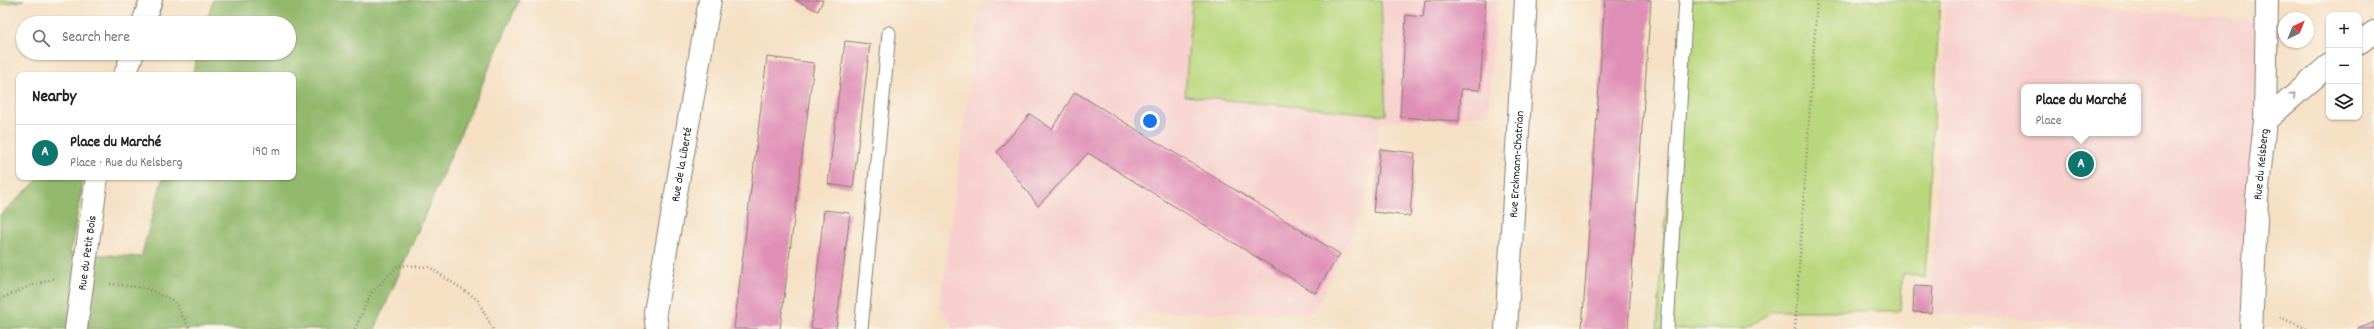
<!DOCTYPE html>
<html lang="en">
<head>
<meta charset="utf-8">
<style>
  :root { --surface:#fff; --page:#f2f2f2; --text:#202124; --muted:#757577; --line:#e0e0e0; --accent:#0f766e }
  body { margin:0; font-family:Dekko,sans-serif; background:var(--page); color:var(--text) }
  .controls { position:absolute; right:12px; top:12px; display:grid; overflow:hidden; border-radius:8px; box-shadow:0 1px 3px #0004 }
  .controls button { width:36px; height:36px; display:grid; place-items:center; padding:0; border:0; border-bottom:1px solid var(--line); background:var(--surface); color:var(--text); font:20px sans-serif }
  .compass { position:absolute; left:2278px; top:12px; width:36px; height:36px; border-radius:50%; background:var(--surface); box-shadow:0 1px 3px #0004; rotate:43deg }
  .you { position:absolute; left:1150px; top:121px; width:14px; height:14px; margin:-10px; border:3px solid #fff; border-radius:50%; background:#1a73e8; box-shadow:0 0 0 6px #1a73e833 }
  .badge { display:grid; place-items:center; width:26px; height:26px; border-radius:50%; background:var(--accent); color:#fff; font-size:13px; font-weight:700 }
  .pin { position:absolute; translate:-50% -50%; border:2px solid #fff; box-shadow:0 1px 4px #0006 }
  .popup { position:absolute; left:2021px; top:84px; width:120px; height:52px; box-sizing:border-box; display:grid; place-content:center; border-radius:8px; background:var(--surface); filter:drop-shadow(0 1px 3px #0005); font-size:13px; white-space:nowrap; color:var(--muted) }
  .popup b { font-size:15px; color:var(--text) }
  .popup::after { content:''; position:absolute; left:50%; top:100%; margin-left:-8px; border:8px solid transparent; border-top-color:var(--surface) }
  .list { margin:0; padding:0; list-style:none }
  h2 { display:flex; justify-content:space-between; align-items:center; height:52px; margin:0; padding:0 16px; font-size:17px }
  h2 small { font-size:13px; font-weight:400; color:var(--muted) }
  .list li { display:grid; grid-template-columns:26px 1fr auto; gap:12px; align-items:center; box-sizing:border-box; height:56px; padding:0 16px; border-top:1px solid var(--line) }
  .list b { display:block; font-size:15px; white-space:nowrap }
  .list p { margin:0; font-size:13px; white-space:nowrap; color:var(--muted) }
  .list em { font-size:13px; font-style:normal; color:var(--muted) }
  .icon { flex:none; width:22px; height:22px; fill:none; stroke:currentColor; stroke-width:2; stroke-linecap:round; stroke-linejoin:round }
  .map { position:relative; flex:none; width:2374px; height:329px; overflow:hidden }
  .search { position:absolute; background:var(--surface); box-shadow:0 1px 3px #0004; left:16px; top:16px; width:280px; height:44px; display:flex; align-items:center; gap:10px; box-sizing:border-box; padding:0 14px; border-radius:22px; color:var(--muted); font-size:15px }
  .panel { position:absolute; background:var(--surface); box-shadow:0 1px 3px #0004; left:16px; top:72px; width:280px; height:108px; border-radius:8px }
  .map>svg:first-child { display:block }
  .built { fill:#f7d0cd; fill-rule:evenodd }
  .green { fill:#b9d77d; stroke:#6a7a4c }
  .forest { fill:#92b86c; stroke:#576a44 }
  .building { fill:#df8eb5 }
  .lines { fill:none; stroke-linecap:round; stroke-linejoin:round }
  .lane-casing { stroke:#887e70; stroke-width:15 }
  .street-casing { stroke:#887e70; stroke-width:24 }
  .path { stroke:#887e70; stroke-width:2.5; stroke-dasharray:1 3; stroke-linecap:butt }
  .lane { stroke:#fff; stroke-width:13 }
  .street { stroke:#fff; stroke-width:22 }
  .oneway { stroke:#999 }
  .labels { text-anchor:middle; stroke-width:4; stroke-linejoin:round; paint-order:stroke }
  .street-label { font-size:12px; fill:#1c1c1c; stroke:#fbf7ec }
</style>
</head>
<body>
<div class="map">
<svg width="2374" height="329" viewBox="0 0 2374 329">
  <rect width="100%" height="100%" fill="#fbf7ec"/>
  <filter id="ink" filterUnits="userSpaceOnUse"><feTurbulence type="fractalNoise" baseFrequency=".025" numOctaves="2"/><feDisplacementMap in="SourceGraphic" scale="8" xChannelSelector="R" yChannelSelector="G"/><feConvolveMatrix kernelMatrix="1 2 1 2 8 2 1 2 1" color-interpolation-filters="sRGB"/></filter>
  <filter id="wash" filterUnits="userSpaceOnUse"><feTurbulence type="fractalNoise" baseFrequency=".012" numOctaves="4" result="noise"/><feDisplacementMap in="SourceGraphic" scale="16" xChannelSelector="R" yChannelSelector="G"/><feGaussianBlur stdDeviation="0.9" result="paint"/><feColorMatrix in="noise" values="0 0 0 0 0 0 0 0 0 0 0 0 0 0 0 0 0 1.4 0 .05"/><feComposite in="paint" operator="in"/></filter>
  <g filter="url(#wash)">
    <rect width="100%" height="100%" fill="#f5e0c4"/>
    <!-- built -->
    <path class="built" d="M981,0H1497L1488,115L1380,122L1365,205L1314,313H1145L1141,324L1063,329H954L940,306Z
      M1945,0H2007L2266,20L2251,329H2161L1931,313ZM2024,87H2138V133H2024Z"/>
    <!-- green -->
    <path class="green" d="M0,0H24L0,5Z
      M1192,0H1381L1386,115L1185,96Z
      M1683,0H1940L1925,278L1903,273L1900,311H1772L1746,329H1657Z"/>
    <!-- forest -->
    <path class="forest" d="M213,0H519L375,329H0V215L41,177H84L70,253L141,257L163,177H293V75H192L198,53H289V23H206Z"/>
    <g id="blocks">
      <!-- building -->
      <path class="building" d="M795,0H823L818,11Z
        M1425,0H1486L1480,90L1461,89L1459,121L1400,117L1406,15L1423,17Z
        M1605,0H1651L1628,329H1582Z
        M845,41L870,44L853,188L828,184Z
        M767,57L814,63L780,329H734Z
        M1075,92L1340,254L1315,293L1088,153L1038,206L997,152L1030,114L1052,129Z
        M1380,149L1415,153L1410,216L1373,212Z
        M824,210L850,213L836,329H811Z
        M1914,286L1933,287L1931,313L1913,312Z
        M2374,322V329H2357L2368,325Z"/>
    </g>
  </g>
  <g filter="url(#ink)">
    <use href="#blocks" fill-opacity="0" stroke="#887e70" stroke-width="1"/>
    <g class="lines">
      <defs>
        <path id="lane" d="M861,329L889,33
          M1667,329L1686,0"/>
        <g id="street">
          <path d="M143,23L151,0"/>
          <path d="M2359,43L2374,32"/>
          <path d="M125,75L133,53"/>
          <path d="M2265,121L2329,65"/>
          <path id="s1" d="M76,329L97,177"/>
          <path id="s2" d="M657,329L655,312L710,0"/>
          <path id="s3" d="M1506,329L1526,0"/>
          <path id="s4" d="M2251,329L2257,198L2265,121L2267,0"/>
        </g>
      </defs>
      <!-- lane casing -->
      <use href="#lane" class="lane-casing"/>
      <!-- street casing -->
      <use href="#street" class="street-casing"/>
      <!-- path -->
      <path class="path" d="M110,284L145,288L174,301L190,329
        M0,299L28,287L55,278
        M2280,317L2307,329
        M355,329L371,293L399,265L429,267L477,299L493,329
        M1795,329L1817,0"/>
      <!-- lane -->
      <use href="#lane" class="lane"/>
      <!-- street -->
      <use href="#street" class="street"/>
    </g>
    <!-- one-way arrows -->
    <defs><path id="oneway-chevron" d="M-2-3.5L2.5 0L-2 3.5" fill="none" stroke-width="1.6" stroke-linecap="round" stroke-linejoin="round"/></defs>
    <use class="oneway" href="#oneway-chevron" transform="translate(2293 95) rotate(-42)"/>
  </g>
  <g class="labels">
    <!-- street labels -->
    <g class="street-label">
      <text dy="4" stroke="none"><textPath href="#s2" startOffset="167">Rue de la Liberté</textPath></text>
      <text dy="4" stroke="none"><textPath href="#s3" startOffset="165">Rue Erckmann-Chatrian</textPath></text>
      <text dy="4" stroke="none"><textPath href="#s4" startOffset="165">Rue du Kelsberg</textPath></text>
      <text dy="4" stroke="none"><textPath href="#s1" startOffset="77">Rue du Petit Bois</textPath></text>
    </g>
  </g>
</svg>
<div class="controls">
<button>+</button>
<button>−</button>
<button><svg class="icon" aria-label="layers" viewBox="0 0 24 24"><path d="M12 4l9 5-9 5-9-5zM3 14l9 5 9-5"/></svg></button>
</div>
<svg class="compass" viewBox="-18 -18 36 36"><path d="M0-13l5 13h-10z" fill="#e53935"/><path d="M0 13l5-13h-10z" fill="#757577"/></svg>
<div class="you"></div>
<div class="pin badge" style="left:2081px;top:164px">A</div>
<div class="popup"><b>Place du Marché</b>Place</div>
<div class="search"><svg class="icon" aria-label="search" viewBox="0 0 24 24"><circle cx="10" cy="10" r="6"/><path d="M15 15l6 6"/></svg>Search here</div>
<section class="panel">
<h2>Nearby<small></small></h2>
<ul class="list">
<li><span class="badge">A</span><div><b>Place du Marché</b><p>Place · Rue du Kelsberg</p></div><em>190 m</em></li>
</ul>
</section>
</div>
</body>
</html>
